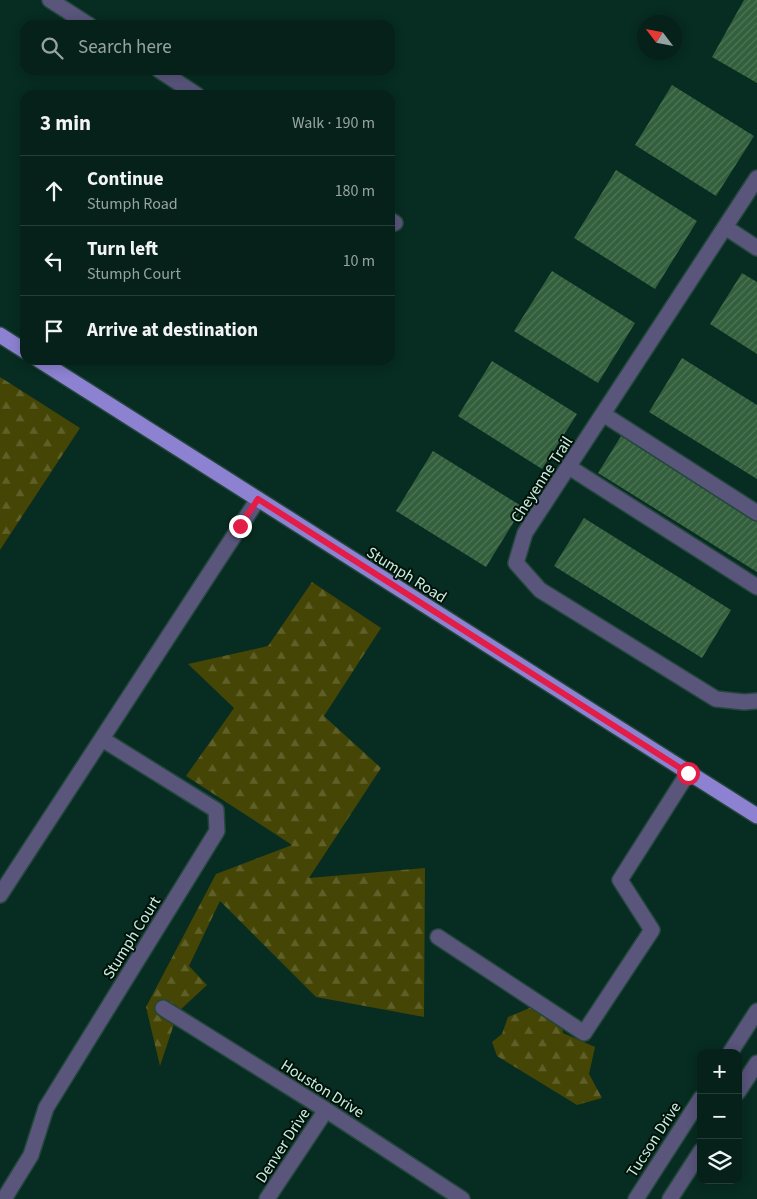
<!DOCTYPE html>
<html lang="en">
<head>
<meta charset="utf-8">
<style>
  :root { --surface:#052119; --page:#0e2922; --text:#f1f3f6; --muted:#97a3a2; --line:#263e38 }
  body { margin:0; font-family:"Source Sans 3",sans-serif; background:var(--page); color:var(--text) }
  .controls { position:absolute; right:15px; bottom:15px; display:grid; overflow:hidden; border-radius:10px; box-shadow:0 2px 12px #0003 }
  .controls button { width:45px; height:45px; display:grid; place-items:center; padding:0; border:0; border-bottom:1px solid var(--line); background:var(--surface); color:var(--text); font:25px sans-serif }
  .compass { position:absolute; left:637px; top:15px; width:45px; height:45px; border-radius:50%; background:var(--surface); box-shadow:0 2px 12px #0003; rotate:302deg }
  .stop { position:absolute; width:15px; height:15px; margin:-11px; border:4px solid #e11d48; border-radius:50%; background:#fff }
  .stop.end { background:#e11d48; border-color:#fff; box-shadow:0 1px 5px #0008 }
  .list { margin:0; padding:0; list-style:none }
  h2 { display:flex; justify-content:space-between; align-items:center; height:65px; margin:0; padding:0 20px; font-size:21px }
  h2 small { font-size:16px; font-weight:400; color:var(--muted) }
  .list li { display:grid; grid-template-columns:32px 1fr auto; gap:15px; align-items:center; box-sizing:border-box; height:70px; padding:0 20px; border-top:1px solid var(--line) }
  .list b { display:block; font-size:19px; white-space:nowrap }
  .list p { margin:0; font-size:16px; white-space:nowrap; color:var(--muted) }
  .list em { font-size:16px; font-style:normal; color:var(--muted) }
  .icon { flex:none; width:28px; height:28px; fill:none; stroke:currentColor; stroke-width:2; stroke-linecap:round; stroke-linejoin:round }
  .map { position:relative; flex:none; width:757px; height:1199px; overflow:hidden }
  .search { position:absolute; background:var(--surface); box-shadow:0 2px 12px #0003; left:20px; top:20px; width:375px; height:55px; display:flex; align-items:center; gap:12px; box-sizing:border-box; padding:0 18px; border-radius:15px; color:var(--muted); font-size:19px }
  .panel { position:absolute; background:var(--surface); box-shadow:0 2px 12px #0003; left:20px; top:90px; width:375px; height:275px; border-radius:15px }
  .map>svg:first-child { display:block }
  .forest { fill:url(#forest-firs) }
  .building { fill:url(#building-hatch) }
  .lines { fill:none; stroke-linecap:round; stroke-linejoin:round }
  .minor-casing { stroke:#23473c; stroke-width:18 }
  .major-casing { stroke:#23473c; stroke-width:18 }
  .minor { stroke:#59557b; stroke-width:15 }
  .major { stroke:#8d82d1; stroke-width:15 }
  .route { stroke:#e11d48; stroke-width:6 }
  .labels { text-anchor:middle; stroke-width:4; stroke-linejoin:round; paint-order:stroke }
  .street-label { font-size:16px; fill:#ccecdf; stroke:#00130b }
</style>
</head>
<body>
<div class="map">
<svg width="757" height="1199" viewBox="0 0 757 1199">
  <defs>
    <pattern id="forest-firs" width="22" height="20" patternUnits="userSpaceOnUse" patternTransform="scale(1.25)"><rect width="22" height="20" fill="#454505"/><path d="M5 1l3.5 6h-7zM16 11l3.5 6h-7z" fill="#5f6029"/></pattern>
    <pattern id="building-hatch" width="6" height="6" patternUnits="userSpaceOnUse" patternTransform="scale(1.25)"><rect width="6" height="6" fill="#335f3c"/><path d="M-1 1l2-2M0 6l6-6M5 7l2-2" fill="none" stroke="#4f7658"/></pattern>
  </defs>
  <rect width="100%" height="100%" fill="#072c21"/>
  <!-- forest -->
  <path class="forest" d="M0,377L80,428L0,550Z
    M312,582L381,628L324,716L381,768L309,878L425,868L424,1017L316,997L220,901L189,966L207,985L178,1012L160,1066L146,1007L216,874L292,845L186,776L234,708L188,664L268,646Z
    M532,1007L560,1013L563,1033L595,1047L589,1074L602,1098L577,1105L497,1056L492,1042L502,1034L508,1017Z"/>
  <!-- building -->
  <path class="building" d="M744,0H757V83L712,57Z
    M672,85L754,136L716,196L635,145Z
    M616,170L697,221L655,289L574,238Z
    M552,271L635,323L598,383L514,331Z
    M742,273L757,282V354L710,324Z
    M682,358L757,405V479L649,412Z
    M492,361L577,414L542,469L458,416Z
    M623,433L757,517V572L598,473Z
    M433,451L523,507L486,567L396,511Z
    M584,518L731,610L702,658L554,566Z"/>
  <g class="lines">
    <defs>
      <path id="minor" d="M50,0L89,25
        M159,70L197,95
        M757,178L525,533L516,563L540,590L716,699L744,702L757,701
        M390,220L395,223
        M725,227L757,248
        M603,414L757,513
        M569,467L757,587
        M0,895L258,499
        M438,937L584,1033L652,930L620,880L688,773
        M163,1008L326,1110L462,1199
        M730,1053L757,1011
        M738,1092L757,1063
        M4,1199L31,1155L46,1108L217,831L216,810L102,739
        M267,1199L326,1110
        M636,1199L701,1098
        M670,1199L701,1151"/>
      <path id="major" d="M0,335L25,351
        M39,360L757,816"/>
    </defs>
    <!-- minor casing -->
    <use href="#minor" class="minor-casing"/>
    <!-- major casing -->
    <use href="#major" class="major-casing"/>
    <!-- minor -->
    <use href="#minor" class="minor"/>
    <!-- major -->
    <use href="#major" class="major"/>
  </g>
  <g class="lines">
    <!-- route -->
    <path class="route" d="M240,526L258,499L688,773"/>
  </g>
  <g class="labels">
    <!-- street labels -->
    <g class="street-label">
      <text transform="translate(541 479) rotate(-57)" y="6">Cheyenne Trail</text>
      <text transform="translate(407 574) rotate(32)" y="6">Stumph Road</text>
      <text transform="translate(131 937) rotate(-58)" y="6">Stumph Court</text>
      <text transform="translate(323 1088) rotate(32)" y="6">Houston Drive</text>
      <text transform="translate(653 1139) rotate(-57)" y="6">Tucson Drive</text>
      <text transform="translate(282 1145) rotate(-57)" y="6">Denver Drive</text>
    </g>
  </g>
</svg>
<div class="controls">
<button>+</button>
<button>−</button>
<button><svg class="icon" aria-label="layers" viewBox="0 0 24 24"><path d="M12 4l9 5-9 5-9-5zM3 14l9 5 9-5"/></svg></button>
</div>
<svg class="compass" viewBox="-18 -18 36 36"><path d="M0-13l5 13h-10z" fill="#e53935"/><path d="M0 13l5-13h-10z" fill="#97a3a2"/></svg>
<div class="stop" style="left:688px;top:773px"></div>
<div class="stop end" style="left:240px;top:526px"></div>
<div class="search"><svg class="icon" aria-label="search" viewBox="0 0 24 24"><circle cx="10" cy="10" r="6"/><path d="M15 15l6 6"/></svg>Search here</div>
<section class="panel">
<h2>3 min<small>Walk · 190 m</small></h2>
<ul class="list">
<li><svg class="icon" aria-label="ahead" viewBox="0 0 24 24"><path d="M12 20V5M6 11l6-6 6 6"/></svg><div><b>Continue</b><p>Stumph Road</p></div><em>180 m</em></li>
<li><svg class="icon" aria-label="left" viewBox="0 0 24 24"><path d="M17 20v-9H6M10 6l-5 5 5 5"/></svg><div><b>Turn left</b><p>Stumph Court</p></div><em>10 m</em></li>
<li><svg class="icon" aria-label="arrive" viewBox="0 0 24 24"><path d="M6 21V4h12l-3 4 3 4H6"/></svg><div><b>Arrive at destination</b></div></li>
</ul>
</section>
</div>
</body>
</html>
